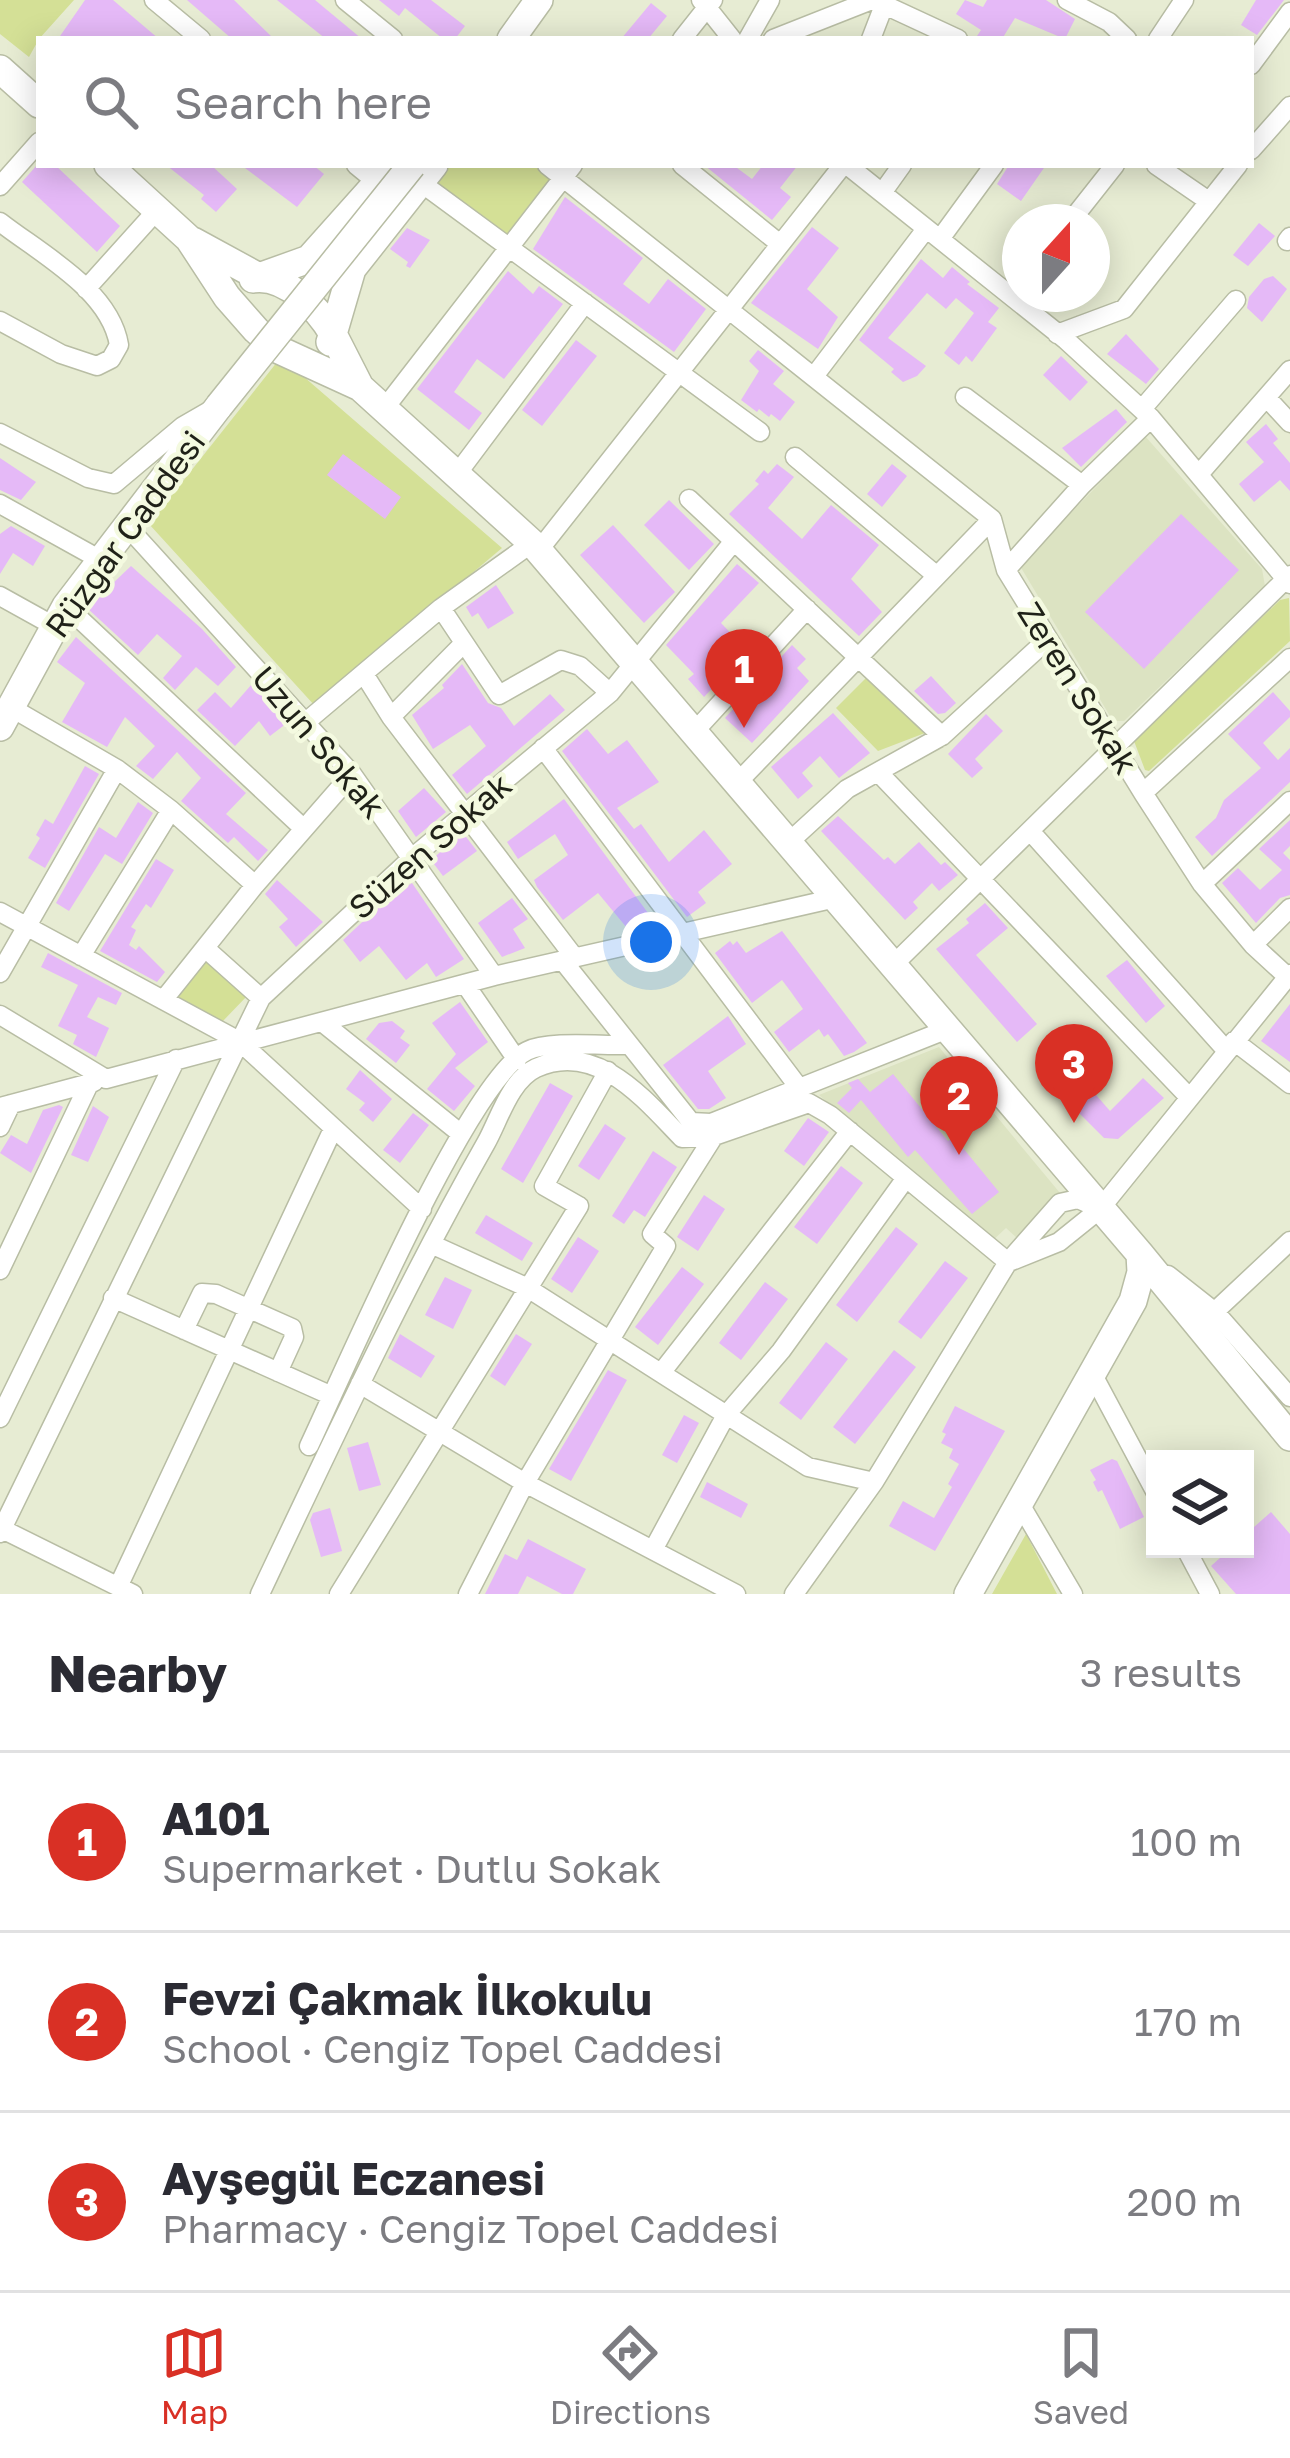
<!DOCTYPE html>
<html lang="en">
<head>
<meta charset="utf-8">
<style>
  :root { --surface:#fff; --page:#f2f2f3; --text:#2b2b33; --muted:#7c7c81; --line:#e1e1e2; --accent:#d93025 }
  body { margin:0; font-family:"Golos Text",sans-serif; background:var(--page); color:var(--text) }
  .controls { position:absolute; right:36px; bottom:36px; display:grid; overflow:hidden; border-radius:0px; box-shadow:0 6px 30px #0003 }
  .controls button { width:108px; height:108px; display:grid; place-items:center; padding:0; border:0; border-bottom:3px solid var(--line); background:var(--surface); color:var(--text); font:60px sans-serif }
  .compass { position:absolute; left:1002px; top:204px; width:108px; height:108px; border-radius:50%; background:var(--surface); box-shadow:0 6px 30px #0003; rotate:21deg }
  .you { position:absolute; left:651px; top:942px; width:42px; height:42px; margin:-30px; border:9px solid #fff; border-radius:50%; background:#1a73e8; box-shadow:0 0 0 18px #1a73e833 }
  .badge { display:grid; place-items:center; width:78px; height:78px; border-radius:50%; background:var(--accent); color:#fff; font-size:39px; font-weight:700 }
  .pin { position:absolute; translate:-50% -99px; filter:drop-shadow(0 3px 6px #0008) }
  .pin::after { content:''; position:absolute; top:63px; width:42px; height:36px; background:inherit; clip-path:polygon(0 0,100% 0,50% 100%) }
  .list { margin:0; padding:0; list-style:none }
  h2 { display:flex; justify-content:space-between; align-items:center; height:156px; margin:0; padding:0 48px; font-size:51px }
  h2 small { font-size:39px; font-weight:400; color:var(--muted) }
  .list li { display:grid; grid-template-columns:78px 1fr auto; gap:36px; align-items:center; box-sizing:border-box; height:180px; padding:0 48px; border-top:3px solid var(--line) }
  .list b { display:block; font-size:45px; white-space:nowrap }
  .list p { margin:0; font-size:39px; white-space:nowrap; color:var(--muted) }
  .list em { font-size:39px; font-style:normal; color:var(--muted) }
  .icon { flex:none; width:66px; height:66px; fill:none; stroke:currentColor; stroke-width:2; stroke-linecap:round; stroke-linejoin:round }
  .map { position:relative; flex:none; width:1290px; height:1594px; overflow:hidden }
  .search { position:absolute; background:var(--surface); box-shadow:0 6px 30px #0003; left:36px; right:36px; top:36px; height:132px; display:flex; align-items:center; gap:30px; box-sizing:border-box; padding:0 42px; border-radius:0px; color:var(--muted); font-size:45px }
  .sheet { height:696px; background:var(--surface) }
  nav { display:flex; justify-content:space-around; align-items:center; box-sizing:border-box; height:168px; border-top:3px solid var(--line); background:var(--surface); font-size:33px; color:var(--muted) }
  nav a { display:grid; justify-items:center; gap:6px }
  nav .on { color:var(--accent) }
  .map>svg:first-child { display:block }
  .built { fill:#dce3c2 }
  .green { fill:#d4e096 }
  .building { fill:#e5b9f7 }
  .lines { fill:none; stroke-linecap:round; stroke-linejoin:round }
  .street-casing { stroke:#b8bda4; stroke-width:21 }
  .secondary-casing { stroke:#b8bda4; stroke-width:30 }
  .street { stroke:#fff; stroke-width:18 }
  .secondary { stroke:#fff; stroke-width:27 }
  .secondary-bridge-casing { stroke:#b8bda4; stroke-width:30; stroke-linecap:butt }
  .secondary-bridge { stroke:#fff; stroke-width:27 }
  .labels { text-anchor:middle; stroke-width:9; stroke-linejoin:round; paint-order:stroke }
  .street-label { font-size:33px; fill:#1f2118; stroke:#f4fae0 }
</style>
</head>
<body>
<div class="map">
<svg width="1290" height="1594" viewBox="0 0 1290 1594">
  <rect width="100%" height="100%" fill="#e7ecd3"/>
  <!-- built -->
  <path class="built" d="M1145,436L1262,569L1265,586L1124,721H1113L1020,566Z
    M939,1047L1060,1193L1019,1240L1006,1228L990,1243L819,1095Z"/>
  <!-- green -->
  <path class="green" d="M0,0H74L39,39L29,57L0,34Z
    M439,165H533L553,181L506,242L427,181Z
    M281,357L502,548L315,706L149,524Z
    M1289,598L1290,641L1149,771L1145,770L1134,741L1280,600Z
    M866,678L925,733L878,751L836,708Z
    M206,959L248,995L222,1022L179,998L178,993Z
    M1026,1534L1057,1594H992Z"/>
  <!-- building -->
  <path class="building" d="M85,0H113L159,39H58Z
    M187,0H234L274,39H232Z
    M277,0H315L362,39H326Z
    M379,0H431L465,26L455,39H443L405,8L399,16Z
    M965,0L983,7L987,0H1046L1075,19L1065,39L1015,18L1002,39H975L981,30L956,14Z
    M1256,0H1284L1257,35L1241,25Z
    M651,3L667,16L648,39H621Z
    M37,165H55L120,226L97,252L22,182Z
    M166,165H211L237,189L216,212L201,199L204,195Z
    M241,165H313L324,174L297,207Z
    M704,165H733L752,179L763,165H798L780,188L791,197L772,220Z
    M1009,165H1046L1021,201L997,184Z
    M565,197L643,258L623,284L649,304L668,279L706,309L674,352L533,249Z
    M1259,223L1275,236L1248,266L1233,255Z
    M812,227L839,248L807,289L838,317L818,349L751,303Z
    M407,228L430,240L410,268L406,266L408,262L390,249Z
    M921,259L943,278L952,267L970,282L967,284L999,308L988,322L997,328L972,362L966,356L959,365L944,353L974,313L956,298L946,309L927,293L888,338L926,366L917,376L903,382L891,372L894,369L859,340Z
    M508,271L533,294L539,286L563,304L504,379L477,359L454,392L482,413L469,430L417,389Z
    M1273,276L1287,289L1262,322L1247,308L1249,297L1264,279Z
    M1126,334L1159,369L1146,384L1107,354Z
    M576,340L597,356L542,426L522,410Z
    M758,350L784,371L773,384L795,402L780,421L771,414L769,417L759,409L757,412L741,400L759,371L749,361Z
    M1061,356L1088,382L1070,401L1043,375Z
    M1116,409L1127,422L1081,467L1062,448Z
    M1266,424L1278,439L1273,443L1290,463V491L1280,480L1254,502L1239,484L1264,462L1246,442Z
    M343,454L401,497L385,519L327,475Z
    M0,458L36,482L21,500L0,490Z
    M777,464L794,477L768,508L802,539L831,505L879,545L851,579L882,612L859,636L729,514L759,484L755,481L764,470L768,474Z
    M892,464L907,476L882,507L867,494Z
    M669,500L714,544L689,570L644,525Z
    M1181,514L1239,570L1144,669L1085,612Z
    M613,525L675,592L644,623L580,555Z
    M11,526L45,546L33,566L13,553L0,574V534Z
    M737,564L759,583L721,623L748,651L704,697L688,679L694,674L666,645Z
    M131,566L202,629L236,667L218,686L196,667L175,690L163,678L182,656L157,634L138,655L87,608Z
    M496,585L514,613L488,629L478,613L472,617L466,607Z
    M76,637L246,793L226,814L268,850L258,861L234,837L228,843L181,801L201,778L177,752L153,779L136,766L155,746L125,717L107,747L62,722L85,683L57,662Z
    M792,645L806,659L797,668L809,681L752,743L725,718Z
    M462,664L488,703L501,708L514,726L550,694L565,710L467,794L452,775L486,746L470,725L433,749L412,715L444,688L442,685Z
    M931,676L956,703L945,713L938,714L914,691Z
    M252,684L287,723L270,736L259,721L235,746L197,710L215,692L231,708Z
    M1273,692L1290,711V717L1263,743L1278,760L1290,748V782L1212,856L1195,837L1216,818L1224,800L1261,768L1228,734Z
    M833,713L870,753L839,778L820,756L802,773L813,786L798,799L771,767Z
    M986,714L1003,731L975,759L983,768L972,778L948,754Z
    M587,729L608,754L627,740L659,782L617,808L634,829L641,824L669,862L704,830L732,864L698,892L706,903L687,917L562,751Z
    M85,766L99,774L45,868L28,858L40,838L36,835L45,819L53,824Z
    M424,788L446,812L416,837L398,811Z
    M564,799L648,913L627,928L598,893L563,920L537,887L534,880L568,855L555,834L518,859L507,842Z
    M138,802L153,813L122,864L105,854L69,911L56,903L99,827L116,838Z
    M838,816L884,860L888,857L895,864L919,842L941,865L945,862L958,875L939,891L932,883L913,902L918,908L905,920L821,831Z
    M1290,820V846L1283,853L1290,860V895L1280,898L1256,923L1222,883L1238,868L1260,890L1282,870L1259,849Z
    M463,833L477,851L443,876L431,860Z
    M156,859L174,870L151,908L146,904L131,927L136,930L129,945L136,950L139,946L165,972L157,982L100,951Z
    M277,880L323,922L296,947L279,927L288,919L265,894Z
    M412,883L464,959L436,977L427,963L406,980L379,946L360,962L343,940L387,899Z
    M512,898L528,919L513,929L525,948L502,957L478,923Z
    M985,903L1008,928L976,955L1037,1024L1017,1042L936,949L969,923L966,919Z
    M782,931L867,1043L854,1052L844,1056L828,1034L824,1037L819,1029L789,1052L774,1032L803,1009L791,992L782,980L752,1003L715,953L730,941L733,945L737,941L746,953Z
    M48,953L122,993L116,1005L98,997L87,1017L109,1028L96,1057L73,1044L77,1035L58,1026L78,985L41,967Z
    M1127,960L1165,1006L1146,1023L1106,976Z
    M460,1002L488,1042L455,1068L475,1086L454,1111L427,1089L456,1054L432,1023Z
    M1290,1004V1062L1261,1041Z
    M728,1016L746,1044L708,1071L726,1098L709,1109H698L663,1065Z
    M392,1021L405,1031L400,1038L410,1045L396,1063L366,1039L379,1023Z
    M360,1070L392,1099L373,1122L359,1110L365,1103L346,1089Z
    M893,1074L948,1141L954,1137L999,1192L972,1214L915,1150L908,1157L861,1100L849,1113L837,1103L852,1088L848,1083L858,1079L870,1092Z
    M1143,1078L1164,1098L1118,1139L1104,1138L1070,1104L1090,1088L1110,1111Z
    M550,1083L573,1096L523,1183L501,1169Z
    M59,1105L63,1107L31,1173L0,1153L11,1135L27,1144L43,1110Z
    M93,1106L109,1117L88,1162L71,1155Z
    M413,1113L429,1125L400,1163L383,1150Z
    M808,1118L829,1132L804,1166L784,1151Z
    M605,1124L626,1138L599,1180L578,1166Z
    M653,1151L677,1167L645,1217L634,1210L624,1224L612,1216Z
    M841,1166L863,1183L817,1244L794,1227Z
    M704,1195L725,1209L698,1251L677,1237Z
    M486,1215L533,1243L522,1261L475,1233Z
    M896,1227L918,1244L857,1322L836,1305Z
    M578,1237L599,1251L572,1293L551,1279Z
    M945,1261L968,1278L921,1339L898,1322Z
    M682,1267L704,1284L658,1345L635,1327Z
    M445,1277L472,1290L453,1329L425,1315Z
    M765,1282L788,1299L741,1360L719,1343Z
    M400,1334L435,1356L421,1378L388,1358Z
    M516,1334L532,1344L505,1386L490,1376Z
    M826,1342L848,1359L801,1420L779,1403Z
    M894,1350L916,1367L855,1444L833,1427Z
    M608,1370L627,1380L571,1481L549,1469Z
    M955,1406L1005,1431L935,1551L889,1526L903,1501L934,1518L952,1487L948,1484L959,1464L949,1458L953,1449L941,1443L946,1434L942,1432Z
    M684,1415L699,1423L677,1463L662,1455Z
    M368,1442L381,1485L359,1491L347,1448Z
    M1112,1459L1117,1461L1144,1517L1120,1529L1102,1490L1098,1492L1093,1482L1096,1480L1090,1470Z
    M707,1482L748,1504L741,1518L700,1497Z
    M330,1508L342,1551L321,1557L310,1520L313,1513Z
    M1271,1512L1290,1534V1594H1236L1211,1566L1230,1549H1245V1535Z
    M528,1539L586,1569L573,1594H562L527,1576L518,1594H485L505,1554L517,1560Z"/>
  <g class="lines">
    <defs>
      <path id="street" d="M154,0L201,39
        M345,0L393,39
        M701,0L732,39
        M874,0L958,39
        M1067,0L1109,22L1127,39
        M682,39L713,0
        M748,39L770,0
        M773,39L872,0
        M871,39L886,0
        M1158,39L1184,0
        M1251,65L1290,12
        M1251,150L1290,106
        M356,165L378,183
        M547,165L992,519L1006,570L1143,793L1202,884L1253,945L1290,979
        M682,165L780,244
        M847,165L1066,340L1151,418L1290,584
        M1156,165L1207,200
        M420,182L760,432
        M0,186L39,142
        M882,193L902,165
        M0,222C41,254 110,290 119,345L111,359L97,366L61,354L0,321
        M1070,222L1115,165
        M940,239L994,165
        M1287,241L1290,237
        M86,289L158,209
        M1057,334L1124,309L1238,165
        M815,375L926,229
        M965,397L1082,485
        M1267,398L1290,423
        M384,409L573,165
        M1142,409L1236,300
        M0,433L88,478L114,484L183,426L209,411
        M795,457L937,576
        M1200,473L1290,370
        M457,474L585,303
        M689,499L942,736
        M0,504L99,559
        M125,524L352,774L494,976
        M539,550L843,165
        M1006,570L1082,485L1151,418
        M0,596L54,626
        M66,606L304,829
        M441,608L499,695L561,660L580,666L610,693
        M364,674L391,717L575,958
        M10,707L117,769L171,810L255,885
        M391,717L464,643
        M307,721L441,608L532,543
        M694,732L807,609
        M543,748L800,1089
        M878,772L1188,1096
        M737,783L992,519
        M1143,793L1290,658
        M1031,832L1226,1050
        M788,843L847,789L942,736L1048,639
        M1202,884L1290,801
        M0,912L239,1041L422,1209
        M1253,945L1290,908
        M205,948L261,998
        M81,956L171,810
        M563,961L691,1122L711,1123L948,1029
        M893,965L1290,575
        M0,973L117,769
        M465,984L517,1060
        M164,999L255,885L352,774
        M0,1015L106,1079L494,976L836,898
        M322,1022L460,1133
        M1234,1041L1290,1084
        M0,1107L94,1082
        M0,1127L11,1104
        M431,1244L526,1287L808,1467L874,1482
        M1009,1262L1059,1242L1100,1209L1290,974
        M0,1270L89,1084
        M1168,1275L1215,1312L1290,1397
        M113,1298L332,1396
        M1210,1316L1290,1241
        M184,1330L202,1293L216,1294L292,1328L294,1337L278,1372
        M661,1373L850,1131
        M1093,1375L1155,1491
        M360,1384L525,1483L736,1594
        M0,1418L176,1059
        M309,1446C343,1374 469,1079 527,1051C549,1040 603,1046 629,1045
        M1020,1504L1073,1594
        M2,1529L133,1594
        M0,1533L261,998L413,857L610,693L734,541
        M1186,1549L1210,1594
        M653,1550L726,1415L781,1351L906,1178
        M118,1587L333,1129
        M260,1594C332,1442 403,1289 486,1143C499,1120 510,1080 536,1068C597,1040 645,1100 682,1138L714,1136L809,1103L830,1115L1008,1262
        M339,1594L579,1206L544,1186L608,1071
        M468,1594L525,1483L666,1246L652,1234L714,1136
        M794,1594L874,1482L1008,1262L1060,1203L1078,1199L1096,1207"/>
      <path id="secondary" d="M511,39L539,0
        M0,69L39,104
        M108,165L189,239L227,297L256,330L277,349L360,387L532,543L1140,1254L1290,1437
        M193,241L259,277L309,259L393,165
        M253,279C285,274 318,308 333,334L330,342
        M360,387L333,334L352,269L434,165
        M0,727L66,606L219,406
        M968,1594L1133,1301L1141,1272L1140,1254"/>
    </defs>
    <!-- street casing -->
    <use href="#street" class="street-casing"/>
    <!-- secondary casing -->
    <use href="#secondary" class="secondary-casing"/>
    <!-- street -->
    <use href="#street" class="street"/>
    <!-- secondary -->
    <use href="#secondary" class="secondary"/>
    <defs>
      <path id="secondary-bridge" d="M219,406L412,165"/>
    </defs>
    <!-- secondary-bridge casing -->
    <use href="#secondary-bridge" class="secondary-bridge-casing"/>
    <!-- secondary-bridge -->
    <use href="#secondary-bridge" class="secondary-bridge"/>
  </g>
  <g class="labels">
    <!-- street labels -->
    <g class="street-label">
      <text transform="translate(125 534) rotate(-54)" y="12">Rüzgar Caddesi</text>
      <text transform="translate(1078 688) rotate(58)" y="12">Zeren Sokak</text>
      <text transform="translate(319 742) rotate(50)" y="12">Uzun Sokak</text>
      <text transform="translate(430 846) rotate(-41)" y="12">Süzen Sokak</text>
    </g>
  </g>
</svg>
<div class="controls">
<button><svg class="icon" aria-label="layers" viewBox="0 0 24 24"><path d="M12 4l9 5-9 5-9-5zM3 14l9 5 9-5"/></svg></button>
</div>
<svg class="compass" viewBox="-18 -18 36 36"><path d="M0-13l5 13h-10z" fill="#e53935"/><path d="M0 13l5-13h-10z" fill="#7c7c81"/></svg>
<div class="you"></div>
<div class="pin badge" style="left:744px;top:728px">1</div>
<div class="pin badge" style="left:959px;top:1155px">2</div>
<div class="pin badge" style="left:1074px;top:1123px">3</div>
<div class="search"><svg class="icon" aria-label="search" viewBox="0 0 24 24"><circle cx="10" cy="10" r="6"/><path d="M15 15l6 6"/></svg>Search here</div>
</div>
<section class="sheet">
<h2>Nearby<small>3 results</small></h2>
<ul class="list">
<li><span class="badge">1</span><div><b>A101</b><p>Supermarket · Dutlu Sokak</p></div><em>100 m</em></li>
<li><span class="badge">2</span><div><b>Fevzi Çakmak İlkokulu</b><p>School · Cengiz Topel Caddesi</p></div><em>170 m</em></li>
<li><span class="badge">3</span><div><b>Ayşegül Eczanesi</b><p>Pharmacy · Cengiz Topel Caddesi</p></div><em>200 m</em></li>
</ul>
</section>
<nav>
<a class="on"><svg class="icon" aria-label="map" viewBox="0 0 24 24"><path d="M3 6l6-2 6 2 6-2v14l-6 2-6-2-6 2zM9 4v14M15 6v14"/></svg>Map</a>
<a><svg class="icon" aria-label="directions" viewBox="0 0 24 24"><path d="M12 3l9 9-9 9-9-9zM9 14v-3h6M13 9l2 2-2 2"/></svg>Directions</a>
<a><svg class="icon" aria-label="saved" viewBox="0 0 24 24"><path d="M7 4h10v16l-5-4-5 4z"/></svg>Saved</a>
</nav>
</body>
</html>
